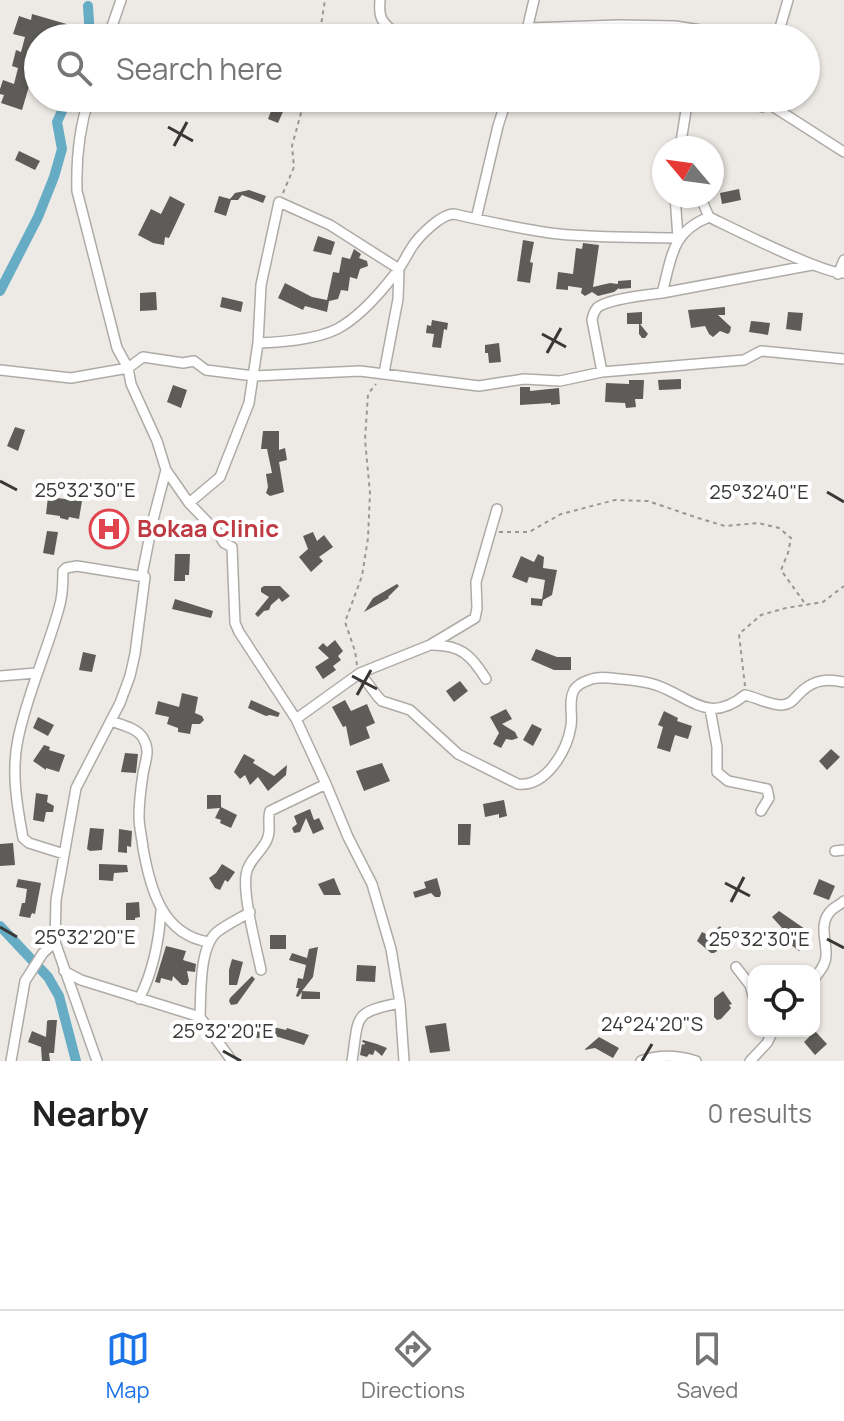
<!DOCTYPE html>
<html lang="en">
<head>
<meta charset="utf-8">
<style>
  :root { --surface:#fff; --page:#f2f2f2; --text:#222; --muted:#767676; --line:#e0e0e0; --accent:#1a73e8 }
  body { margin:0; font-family:Manrope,sans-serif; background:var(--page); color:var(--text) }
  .controls { position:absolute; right:24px; bottom:24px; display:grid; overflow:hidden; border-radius:16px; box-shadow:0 2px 6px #0004 }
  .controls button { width:72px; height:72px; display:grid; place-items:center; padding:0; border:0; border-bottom:2px solid var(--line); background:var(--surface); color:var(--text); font:40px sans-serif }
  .compass { position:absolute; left:652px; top:136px; width:72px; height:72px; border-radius:50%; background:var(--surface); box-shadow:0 2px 6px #0004; rotate:299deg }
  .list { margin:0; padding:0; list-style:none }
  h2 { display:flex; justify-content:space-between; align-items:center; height:104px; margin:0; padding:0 32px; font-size:34px }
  h2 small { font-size:26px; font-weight:400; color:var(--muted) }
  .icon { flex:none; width:44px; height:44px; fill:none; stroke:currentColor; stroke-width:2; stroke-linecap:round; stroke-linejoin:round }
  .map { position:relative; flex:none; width:844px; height:1061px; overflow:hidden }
  .search { position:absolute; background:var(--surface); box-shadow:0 2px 6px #0004; left:24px; right:24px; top:24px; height:88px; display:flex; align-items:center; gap:20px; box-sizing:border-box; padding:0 28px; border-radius:44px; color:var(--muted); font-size:30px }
  .sheet { height:248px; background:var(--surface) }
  nav { display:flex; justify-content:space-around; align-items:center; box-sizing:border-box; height:112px; border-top:2px solid var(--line); background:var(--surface); font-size:22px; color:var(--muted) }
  nav a { display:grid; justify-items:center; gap:4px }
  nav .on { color:var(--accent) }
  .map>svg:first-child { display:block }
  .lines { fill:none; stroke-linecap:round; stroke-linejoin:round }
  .canal { stroke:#66acc4; stroke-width:10 }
  .building { fill:#5e5c58 }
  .minor-casing { stroke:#aeaba7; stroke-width:12 }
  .path { stroke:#999793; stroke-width:2; stroke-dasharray:4 4; stroke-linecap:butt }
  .minor { stroke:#fff; stroke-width:9 }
  .ticks { fill:none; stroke:#393836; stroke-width:3 }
  .labels { text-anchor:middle; stroke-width:8; stroke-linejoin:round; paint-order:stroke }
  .health-label { font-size:24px; font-weight:bold; fill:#be3a42; stroke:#fff; text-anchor:start }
  .ticks-label { font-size:20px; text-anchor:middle; fill:#393836; stroke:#fff; stroke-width:8; stroke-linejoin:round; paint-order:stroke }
</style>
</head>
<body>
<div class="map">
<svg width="844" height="1061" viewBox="0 0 844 1061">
  <rect width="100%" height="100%" fill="#edeae5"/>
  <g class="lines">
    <!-- canal -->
    <path class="canal" d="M88,6L90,38
      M0,291L38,217L54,177L62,149L57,122L68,98
      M0,926L48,977L59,996L76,1061"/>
  </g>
  <!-- building -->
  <path class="building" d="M32,14L70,25L66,38H38V86L30,83L22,110L1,103L4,95L0,94V89L3,80L14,84L18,68L12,66L16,50L21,52L25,37L13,34L19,16L31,20Z
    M216,24L251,38H210Z
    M276,98H289L278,123L268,119Z
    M19,151L40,161L35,170L15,160Z
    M739,189L741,200L722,204L720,193Z
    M249,190L266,196L263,203L242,195L238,200H231L226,216L214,212L219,196L230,199L235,193Z
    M170,196L185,204L169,238L165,237L164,245L153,243L138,235L151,209L161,214Z
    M318,236L335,242L331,255L313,251Z
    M523,240L534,242L530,262L533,263L530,283L517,281Z
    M583,243L599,245L593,287L610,283L618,284V281L631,280V288L619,289V288L614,292L598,296L592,292L585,296L581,293L582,288L568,286V290L556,289L558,272L573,274L576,248L582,249Z
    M354,249L361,254L359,258L367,261L368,266L360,269L357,279L350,277L348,291L341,290L338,299L329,301L327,312L305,306L303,310L278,298L285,283L312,297L327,300L333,272L339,273L342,257L350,259Z
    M156,292L157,310L140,311V293Z
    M222,297L243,302L241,312L220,307Z
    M725,307V315H718L731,327L730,332L728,334L720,331L713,337L709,334L705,326L691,328L688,310Z
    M642,312V324H640L648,334L645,338H642L639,334V324H627V313Z
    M788,312L803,313L801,331L786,329Z
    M432,320L448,323L447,330L444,329L441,348L432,347L434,334L426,333L427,325L431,326Z
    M751,321L770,323L768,335L749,332Z
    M499,343L501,362L489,363L488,353H485V345Z
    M681,379V389L659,390L658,380Z
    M629,380H644L643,399H635L636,407L626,408L625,403L605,402L606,383L629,384Z
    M173,385L187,390L181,408L167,402Z
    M520,387H530V391L559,388L560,404L551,405V403L520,405Z
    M15,427L25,430L18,451L7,446Z
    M263,431H279V450L285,448L287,460L279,462L284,492L270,496L266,493L268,487L266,474L272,473L267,449H261Z
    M48,497L82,501L79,519L69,517L68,520L60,518V516L46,514Z
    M103,519L121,526L113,540L97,534Z
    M47,531L58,532L54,555L43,553Z
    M313,532L317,541L324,535L333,547L319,557L323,561L311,572L299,557L308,549L303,536Z
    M175,554H190L189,575H185V581H174Z
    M538,554L544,557L543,568L557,570L552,595L543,600L542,606L531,605V598L542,599L545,580L529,577L527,583L512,577L521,556L534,562Z
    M397,584L399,586L388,597L389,598L364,612L373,598Z
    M264,586H280L290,596L282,602L279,598L271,605L269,610L264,611L258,617L255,614L269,597L261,592V588Z
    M175,599L213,611L211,618L172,609Z
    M335,640L343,651L338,656L341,660L333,666L336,670L323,679L315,667L329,658L318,648L323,643L327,647Z
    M536,649L557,657H571V670H554L531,660Z
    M83,652L96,655L92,672L79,670Z
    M460,681L468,691L454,702L446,691Z
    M182,693L198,697L195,713L202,716L204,720L200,724H192L190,734L178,732V728L167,724L169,717L155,714L158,701L179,707Z
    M251,700L280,713L278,717L270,715L266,716L248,708Z
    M345,700L351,711L367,704L375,723L366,727L370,738L350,746L346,726L343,727L332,707Z
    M506,709L512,719L502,724L515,732L518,738L512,740L506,739L501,748L493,744L499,733L490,717Z
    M664,711L678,718L677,721L692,726L688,739L675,735L670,752L657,748L663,727L658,725Z
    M38,717L54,725L48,736L33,728Z
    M532,724L542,729L533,746L523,740Z
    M44,745L50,747L49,750L65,755L59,772L46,768V770L33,761Z
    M831,749L840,757L827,770L819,761Z
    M125,753L138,754L136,773L121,772Z
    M244,754L255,760L253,763L274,776L287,765L286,775L268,791L258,777L250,785L245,775L240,779L234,772Z
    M382,763L390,781L364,791L356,771Z
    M36,793L48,795L47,802L54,806L53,812H46L44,822L33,820Z
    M207,795H221V807L237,815L231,828L220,823L221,820L215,818L220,808L207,809Z
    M504,800L507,816L499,818V814L485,817L483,804Z
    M310,809L314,820L319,818L324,829L313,834L306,818L300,832L294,833L292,828L297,824L294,816Z
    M458,824H471L470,845H458Z
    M90,828L104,829L102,850L90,851L87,849Z
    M119,829L132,831L131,847L127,846V853L118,852Z
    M13,843L15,865L0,866V844Z
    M99,864L127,865L128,872L114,873L113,881L99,880Z
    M222,864L235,872L228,882L225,880L220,890L215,888L209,878L216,873Z
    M334,878L341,895H324L318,884Z
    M437,878L441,893L440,897H435L431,893L415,898L413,892L426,888L424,882Z
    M18,879L41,883L35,914L32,913L30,918L19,916L22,903H25L27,889L16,887Z
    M819,879L835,886L829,900L813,894Z
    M139,902L140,917L135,918V920H126V903Z
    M779,911L805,929L797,940L804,945L799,951L784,939L781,942L775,939V936L782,928L772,917Z
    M720,926L727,936L717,944V951L714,953H711L697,941L702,932L708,935Z
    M270,935H286V949H270Z
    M166,946L186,951L183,960L196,964L195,972L187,971L189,981L187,985H182L173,976L172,981L161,978L160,983L155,982Z
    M318,947L313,977L302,991L320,992V999H301L302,992L298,997L296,996L299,988H296L298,978L303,979L306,965L289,960L292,953L307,958L309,949Z
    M232,959L243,962L237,985H229V970Z
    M357,965L376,966L375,982L356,981Z
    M252,976L255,979L237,1004L231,1005L229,1001L230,998Z
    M723,991L732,1004L729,1005L731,1008L721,1019L717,1020L714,1017V998Z
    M49,1020H57L54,1053H49L50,1061H42L41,1047L28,1042L32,1031L46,1037L47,1021Z
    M257,1023L286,1030L287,1028L309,1035L304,1045L275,1036L274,1042L254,1037Z
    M446,1023L450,1051L430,1053L425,1026Z
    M815,1031L827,1044L815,1055L804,1042Z
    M599,1037L619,1048L613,1058L595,1048L584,1050Z
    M363,1040L377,1044L387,1048L382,1056L375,1050L373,1055L369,1054L367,1057L360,1055L362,1044L364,1045L365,1043L362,1042Z"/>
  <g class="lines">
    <defs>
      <path id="minor" d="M380,0C378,24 385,22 400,38
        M528,28L619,25L675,26L707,31L721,38
        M108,38L121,0
        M525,38L534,0
        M777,38L788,0
        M89,98C79,129 76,159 77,191L117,348L128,368L131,384L157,441L166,470L189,503L218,533L224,543L232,547L235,623L239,632L296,719L326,784L348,837L372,884L391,949L400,1003L404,1061
        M502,98L506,100C527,102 548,107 569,98
        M637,98L678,103L683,98
        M762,98V107L769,104L844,152
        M680,148L688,98
        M700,196L709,217C732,228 825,275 844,273
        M476,219L498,126L507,98
        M838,274L844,260
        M662,293L812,265
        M258,343C281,342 315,340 337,329C358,318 381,292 395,274C402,266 406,256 412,247C419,236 441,214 454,214C489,222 524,230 559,234C599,238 638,237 678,238L675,196
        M0,370L71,378L128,368L143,357L183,363L194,361L206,370L254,376L360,371L479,386L524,379L560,381L602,372L744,360L761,351L844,359
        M602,372L592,320C593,315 593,313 597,308C607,299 647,295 662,293C672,257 671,232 709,217
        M189,503L220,477L249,403L258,343L261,285L279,202L330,225L399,269L398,299L384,373
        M432,645C461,645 471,655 486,679
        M360,673L378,697L382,701L410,710L458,754L518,784C546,787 567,751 571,726C573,715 568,701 574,690C578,684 583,682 589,680C599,676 609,678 619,679C631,680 644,681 656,685C691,697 708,725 745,695C758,698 769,705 782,705C793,704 795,697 802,691C815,679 828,679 844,682
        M0,676L36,673
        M710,709L717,747V772L728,781L767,789L769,798L761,811
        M296,719L360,673L430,645L475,618L477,608L476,582L497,509
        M111,721C122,725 137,728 143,738C151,751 145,761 143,774C141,787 139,804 139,817C139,827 142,838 143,848C150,888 162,935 209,942
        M835,851L844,850
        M64,854L29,843L23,838C17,806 11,771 18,739C27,694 47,652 59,608C63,596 63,583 63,571L66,568L77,566L145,577
        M736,967L750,985L754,999
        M261,970C256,946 243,897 246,875C248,859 264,851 268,837C271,828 267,820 270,811L326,784
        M64,971L81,980L200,1017L232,1061
        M814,979C819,972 826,965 826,956C827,942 819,926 829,913C833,907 839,906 844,901
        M139,999C153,972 159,941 161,911
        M200,1017C201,994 199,947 217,932C227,924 239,919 250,912
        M11,1061L25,981L43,953L55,942
        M97,1061L55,942L56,900L76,788L120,703L130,676L135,654L145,577L142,575L153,520L166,470
        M352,1061C359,1016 352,1012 400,1003
        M641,1061C660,1054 677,1055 696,1061
        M750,1061L767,1043L773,1031"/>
    </defs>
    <!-- minor casing -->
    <use href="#minor" class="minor-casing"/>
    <!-- path -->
    <path class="path" d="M319,38L325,0
      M283,193L294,167L292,146L305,98
      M499,532H529L561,514L615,500L648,501L698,518L725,526L758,523L779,528L791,538L788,553L781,570L806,605
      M357,665L355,651L345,622L362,576L368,538L370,493L365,440L368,394L376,384
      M745,686L739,634L761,615L786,608L823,602L844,586"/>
    <!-- minor -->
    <use href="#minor" class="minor"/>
  </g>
  <!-- ticks -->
  <path class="ticks" d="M168,127L193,141M174,146L187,122M542,334L566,347M547,353L561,328M0,481L17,490M827,492L844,502M352,676L377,689M357,695L371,670M725,883L750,896M731,902L744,877M0,927L17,937M827,939L844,948M223,1051L241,1061M642,1061L652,1044"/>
  <!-- icons -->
  <defs>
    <symbol id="hospital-ring" viewBox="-11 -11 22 22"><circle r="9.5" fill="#fff" stroke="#e0444e" stroke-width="1.5"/><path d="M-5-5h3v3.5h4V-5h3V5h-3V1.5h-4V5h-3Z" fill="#e0444e"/></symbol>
  </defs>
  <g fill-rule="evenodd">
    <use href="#hospital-ring" x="87" y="507" width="44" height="44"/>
  </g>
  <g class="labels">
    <!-- health labels -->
    <g class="health-label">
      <text x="137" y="537">Bokaa Clinic</text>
    </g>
  </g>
  <g class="ticks-label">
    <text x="85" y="497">25°32'30"E</text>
    <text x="759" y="499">25°32'40"E</text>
    <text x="85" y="944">25°32'20"E</text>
    <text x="759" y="946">25°32'30"E</text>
    <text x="652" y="1031">24°24'20"S</text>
    <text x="223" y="1038">25°32'20"E</text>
  </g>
</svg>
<div class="controls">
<button><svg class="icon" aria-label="locate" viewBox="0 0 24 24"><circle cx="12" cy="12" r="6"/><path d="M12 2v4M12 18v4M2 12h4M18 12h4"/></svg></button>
</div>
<svg class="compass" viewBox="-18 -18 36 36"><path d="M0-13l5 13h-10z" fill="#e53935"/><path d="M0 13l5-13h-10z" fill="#767676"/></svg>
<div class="search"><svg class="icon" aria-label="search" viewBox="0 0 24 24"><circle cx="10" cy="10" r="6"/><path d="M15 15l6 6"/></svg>Search here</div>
</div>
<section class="sheet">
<h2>Nearby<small>0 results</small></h2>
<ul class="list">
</ul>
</section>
<nav>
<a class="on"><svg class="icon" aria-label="map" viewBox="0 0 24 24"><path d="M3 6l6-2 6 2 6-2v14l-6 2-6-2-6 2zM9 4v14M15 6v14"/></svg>Map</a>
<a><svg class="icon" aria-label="directions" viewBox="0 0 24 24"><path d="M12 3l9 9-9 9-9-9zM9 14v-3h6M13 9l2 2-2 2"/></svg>Directions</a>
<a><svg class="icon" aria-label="saved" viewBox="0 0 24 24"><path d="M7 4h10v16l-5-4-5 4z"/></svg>Saved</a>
</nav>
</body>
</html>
